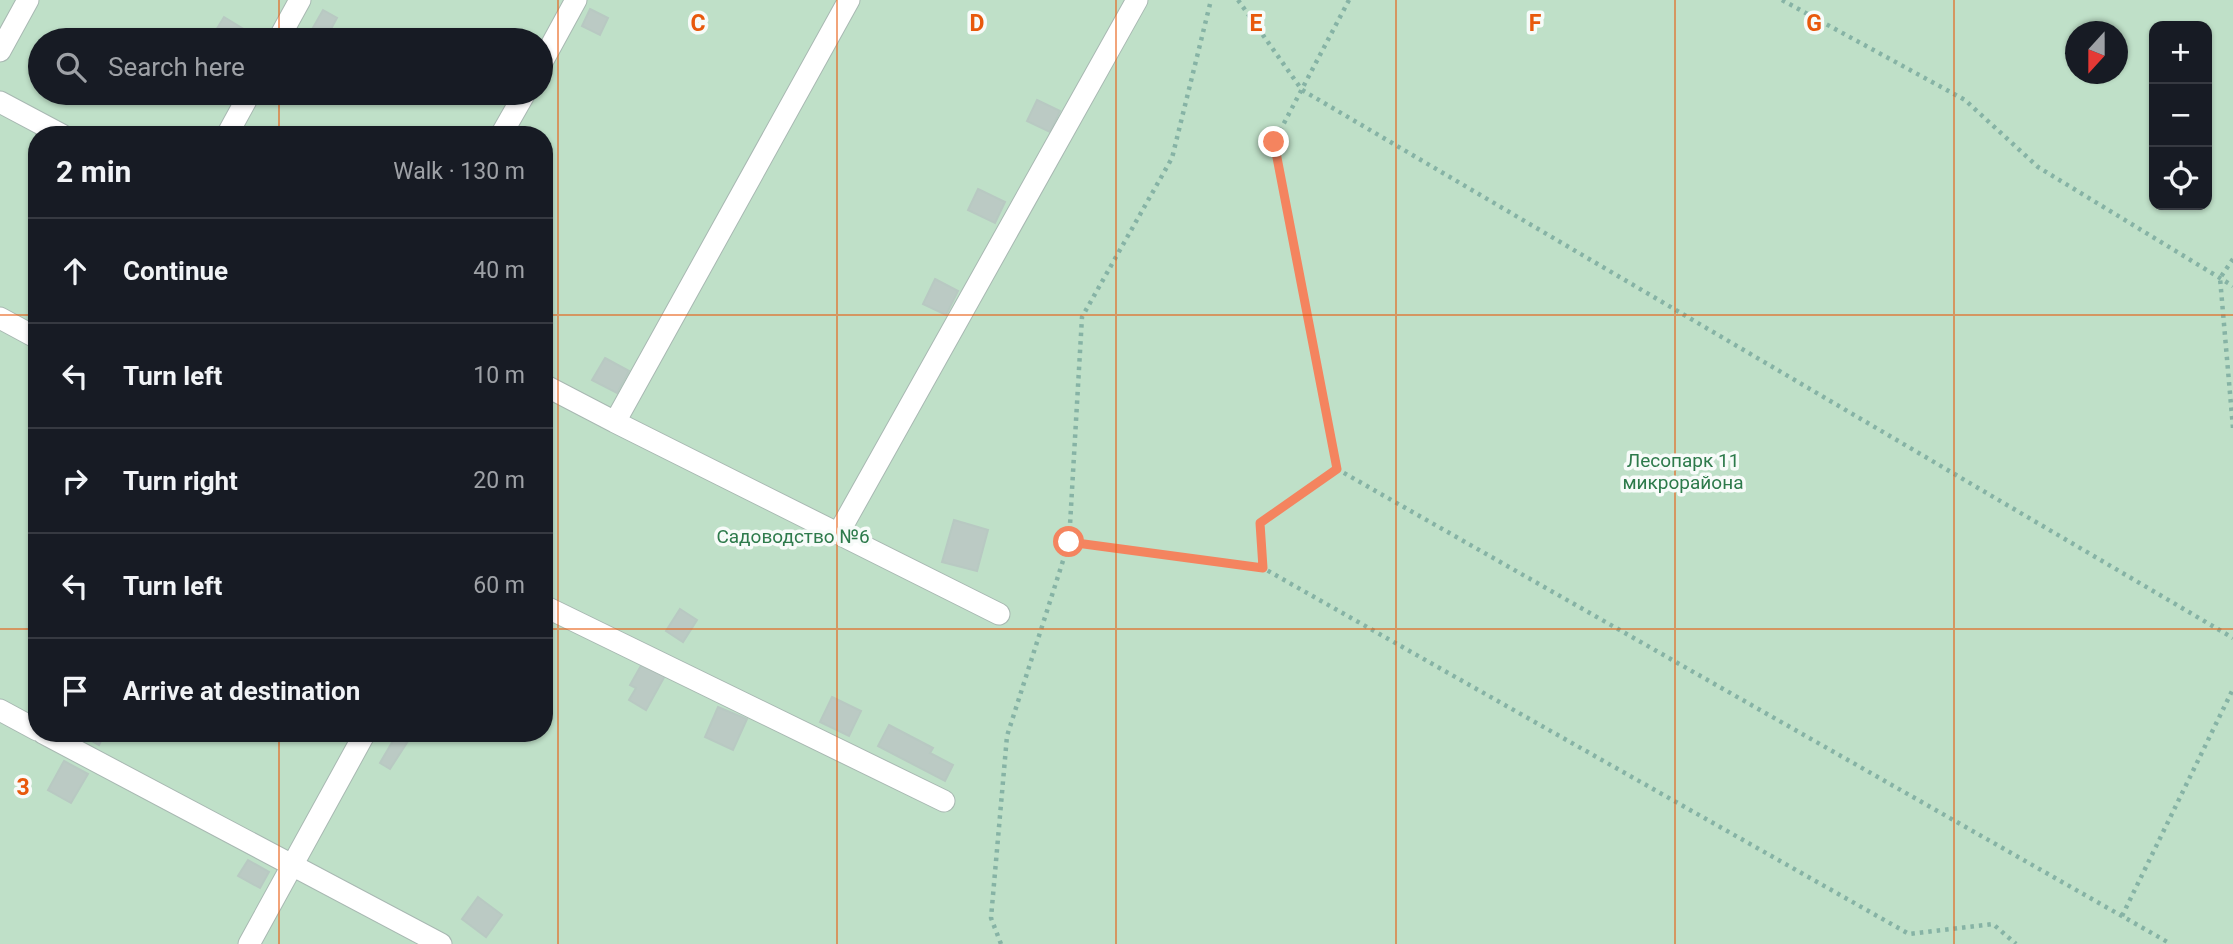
<!DOCTYPE html>
<html lang="en">
<head>
<meta charset="utf-8">
<style>
  :root { --surface:#171b24; --page:#20242c; --text:#f1f3f6; --muted:#9ea1a6; --line:#363941 }
  body { margin:0; font-family:Roboto,sans-serif; background:var(--page); color:var(--text) }
  .controls { position:absolute; right:21px; top:21px; display:grid; overflow:hidden; border-radius:14px; box-shadow:0 2px 5px #0004 }
  .controls button { width:63px; height:63px; display:grid; place-items:center; padding:0; border:0; border-bottom:2px solid var(--line); background:var(--surface); color:var(--text); font:35px sans-serif }
  .compass { position:absolute; left:2065px; top:21px; width:63px; height:63px; border-radius:50%; background:var(--surface); box-shadow:0 2px 5px #0004; rotate:201deg }
  .stop { position:absolute; width:21px; height:21px; margin:-16px; border:5px solid #f4845f; border-radius:50%; background:#fff }
  .stop.end { background:#f4845f; border-color:#fff; box-shadow:0 2px 7px #0008 }
  .list { margin:0; padding:0; list-style:none }
  h2 { display:flex; justify-content:space-between; align-items:center; height:91px; margin:0; padding:0 28px; font-size:30px }
  h2 small { font-size:23px; font-weight:400; color:var(--muted) }
  .list li { display:grid; grid-template-columns:46px 1fr auto; gap:21px; align-items:center; box-sizing:border-box; height:105px; padding:0 28px; border-top:2px solid var(--line) }
  .list b { display:block; font-size:26px; white-space:nowrap }
  .list em { font-size:23px; font-style:normal; color:var(--muted) }
  .icon { flex:none; width:38px; height:38px; fill:none; stroke:currentColor; stroke-width:2; stroke-linecap:round; stroke-linejoin:round }
  .map { position:relative; flex:none; width:2233px; height:944px; overflow:hidden }
  .search { position:absolute; background:var(--surface); box-shadow:0 2px 5px #0004; left:28px; top:28px; width:525px; height:77px; display:flex; align-items:center; gap:18px; box-sizing:border-box; padding:0 24px; border-radius:38px; color:var(--muted); font-size:26px }
  .panel { position:absolute; background:var(--surface); box-shadow:0 2px 5px #0004; left:28px; top:126px; width:525px; height:616px; border-radius:28px }
  .map>svg:first-child { display:block }
  .green { fill:#bfe0c8; fill-rule:evenodd }
  .building { fill:#bbcac4; stroke:#b8c9c2; stroke-width:2 }
  .lines { fill:none; stroke-linecap:round; stroke-linejoin:round }
  .minor-casing { stroke:#a8b8b2; stroke-width:23 }
  .path { stroke:#86b3a5; stroke-width:4.5; stroke-dasharray:3.5 5; stroke-linecap:butt }
  .minor { stroke:#fff; stroke-width:21 }
  .route { stroke:#f4845f; stroke-width:9 }
  .grid { fill:none; stroke:#e8590c; stroke-width:2; stroke-opacity:0.55 }
  .labels { text-anchor:middle; stroke-width:7; stroke-linejoin:round; paint-order:stroke }
  .park-label { font-size:19px; fill:#2d7a4b; stroke:#f7fbf9 }
  .grid-label { font-size:23px; text-anchor:middle; font-weight:bold; fill:#e8590c; stroke:#f7fbf9; stroke-width:7; stroke-linejoin:round; paint-order:stroke }
</style>
</head>
<body>
<div class="map">
<svg width="2233" height="944" viewBox="0 0 2233 944">
  <rect width="100%" height="100%" fill="#e6efeb"/>
  <!-- green -->
  <path class="green" d="M0,0H2233V944H0ZM2154,26H2207V205H2154ZM2076,32H2118V74H2076ZM40,40H541V93H40ZM37,135H544V733H37Z"/>
  <!-- building -->
  <path class="building" d="M590,9L608,18L600,35L582,26Z
    M323,10L337,18L325,40H306Z
    M224,17L247,31L242,40H210Z
    M1037,100L1060,111L1050,132L1027,121Z
    M978,189L1005,202L995,223L968,210Z
    M935,279L958,291L946,315L923,304Z
    M37,291V311L29,306Z
    M605,358L629,371L617,393L592,380Z
    M954,520L988,530L977,571L942,562Z
    M680,609L697,620L683,642L666,631Z
    M643,662L666,674L646,710L629,700L636,688L630,685Z
    M832,697L861,711L849,736L820,722Z
    M718,707L747,719L733,750L705,737Z
    M889,725L933,748L930,753L953,765L945,781L878,746Z
    M78,733H105L99,745Z
    M397,734L408,741L390,769L380,763Z
    M64,761L88,774L71,803L48,790Z
    M248,860L269,872L260,888L238,876Z
    M478,897L502,915L486,937L462,919Z"/>
  <g class="lines">
    <defs>
      <path id="minor" d="M278,40L300,0
        M0,51L28,0
        M541,64L576,0
        M0,102L62,135
        M227,135L250,93
        M501,135L525,93
        M0,318L37,338
        M544,385L615,422L849,0
        M615,422L999,614
        M838,534L1137,0
        M544,606L944,801
        M0,710L37,730
        M43,733L441,944
        M249,944L365,733"/>
    </defs>
    <!-- minor casing -->
    <use href="#minor" class="minor-casing"/>
    <!-- path -->
    <path class="path" d="M1238,0L1302,90L2233,638
      M1349,0L1274,142L1337,469L2171,944
      M1782,0L1965,100L2038,167L2233,286
      M2233,259L2220,278L2233,428
      M1337,469L1260,523L1263,568L1909,934L1993,924L2016,944
      M1069,542L1263,568
      M2122,916L2233,689
      M1001,944L991,918L1007,736L1069,542L1082,317L1172,158L1211,0"/>
    <!-- minor -->
    <use href="#minor" class="minor"/>
  </g>
  <g class="lines">
    <!-- route -->
    <path class="route" d="M1069,542L1263,568L1260,523L1337,469L1274,142"/>
  </g>
  <!-- grid -->
  <path class="grid" d="M279,0V40M558,0V944M837,0V944M1116,0V944M1396,0V944M1675,0V944M1954,0V944M279,93V135M0,315H37M544,315H2233M0,629H37M544,629H2233M279,733V944"/>
  <g class="labels">
    <!-- park labels -->
    <g class="park-label">
      <text x="1683" y="467">Лесопарк 11<tspan x="1683" dy="22">микрорайона</tspan></text>
      <text x="793" y="543">Садоводство №6</text>
    </g>
  </g>
  <g class="grid-label">
    <text x="698" y="31">C</text>
    <text x="977" y="31">D</text>
    <text x="1256" y="31">E</text>
    <text x="1535" y="31">F</text>
    <text x="1814" y="31">G</text>
    <text x="23" y="795">3</text>
  </g>
</svg>
<div class="controls">
<button>+</button>
<button>−</button>
<button><svg class="icon" aria-label="locate" viewBox="0 0 24 24"><circle cx="12" cy="12" r="6"/><path d="M12 2v4M12 18v4M2 12h4M18 12h4"/></svg></button>
</div>
<svg class="compass" viewBox="-18 -18 36 36"><path d="M0-13l5 13h-10z" fill="#e53935"/><path d="M0 13l5-13h-10z" fill="#9ea1a6"/></svg>
<div class="stop" style="left:1069px;top:542px"></div>
<div class="stop end" style="left:1274px;top:142px"></div>
<div class="search"><svg class="icon" aria-label="search" viewBox="0 0 24 24"><circle cx="10" cy="10" r="6"/><path d="M15 15l6 6"/></svg>Search here</div>
<section class="panel">
<h2>2 min<small>Walk · 130 m</small></h2>
<ul class="list">
<li><svg class="icon" aria-label="ahead" viewBox="0 0 24 24"><path d="M12 20V5M6 11l6-6 6 6"/></svg><div><b>Continue</b></div><em>40 m</em></li>
<li><svg class="icon" aria-label="left" viewBox="0 0 24 24"><path d="M17 20v-9H6M10 6l-5 5 5 5"/></svg><div><b>Turn left</b></div><em>10 m</em></li>
<li><svg class="icon" aria-label="right" viewBox="0 0 24 24"><path d="M7 20v-9h11M14 6l5 5-5 5"/></svg><div><b>Turn right</b></div><em>20 m</em></li>
<li><svg class="icon" aria-label="left" viewBox="0 0 24 24"><path d="M17 20v-9H6M10 6l-5 5 5 5"/></svg><div><b>Turn left</b></div><em>60 m</em></li>
<li><svg class="icon" aria-label="arrive" viewBox="0 0 24 24"><path d="M6 21V4h12l-3 4 3 4H6"/></svg><div><b>Arrive at destination</b></div></li>
</ul>
</section>
</div>
</body>
</html>
